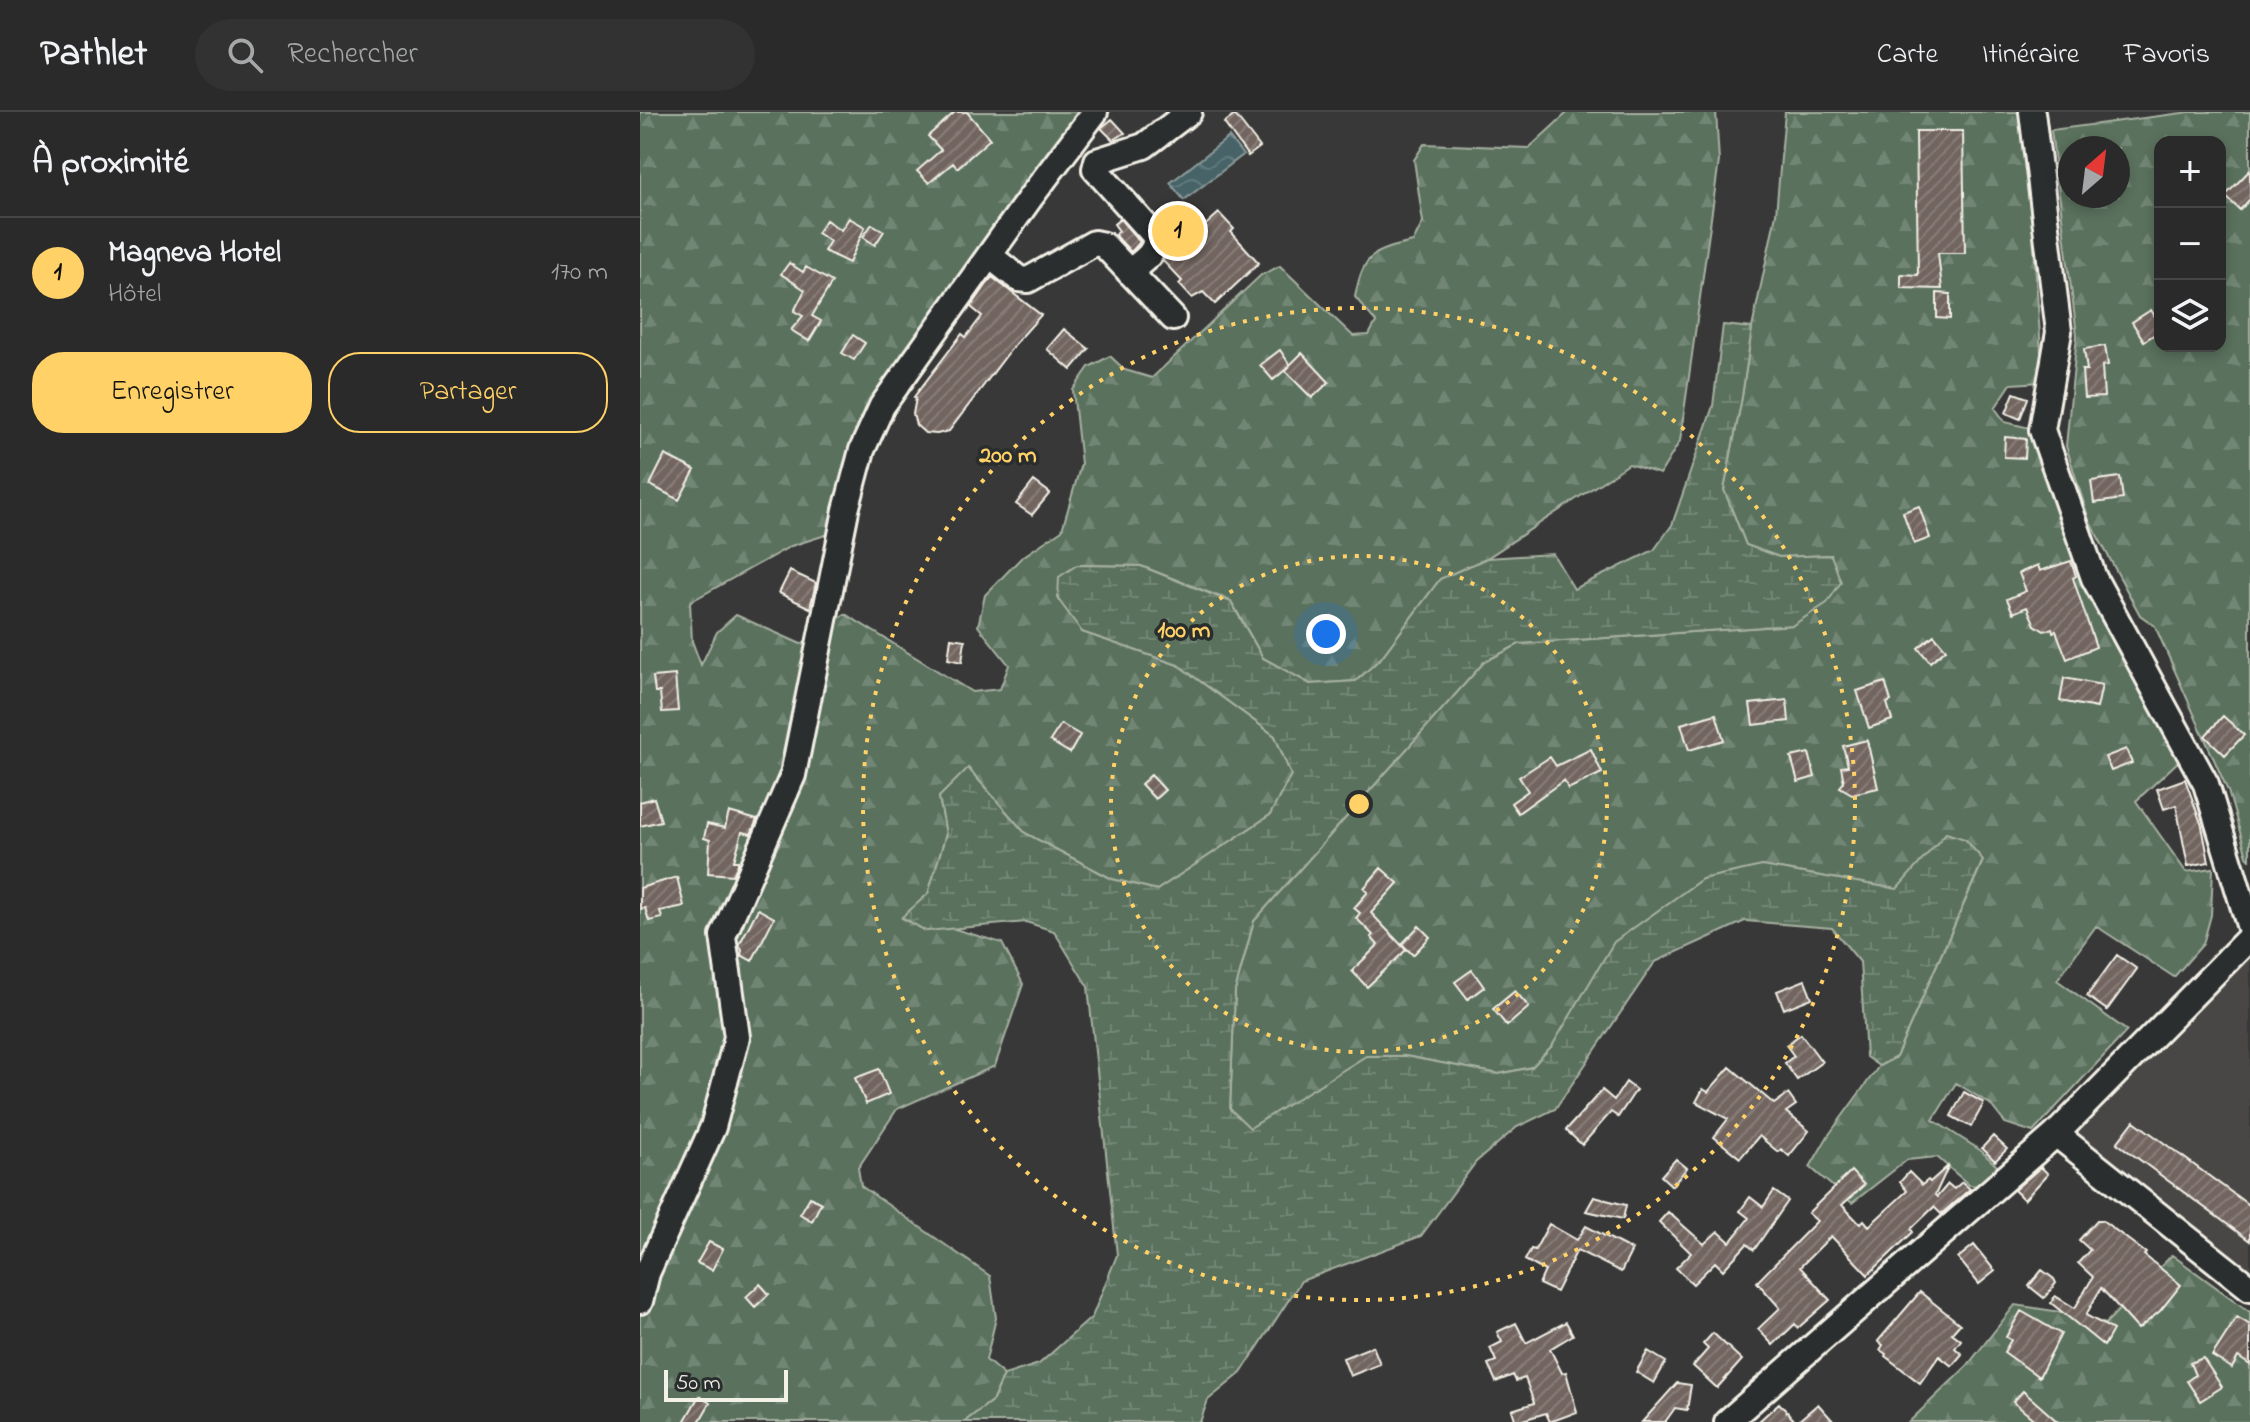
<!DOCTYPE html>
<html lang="fr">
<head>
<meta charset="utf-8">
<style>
  :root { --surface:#2a2a2a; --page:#323232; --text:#f1f3f6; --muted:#a5a7a8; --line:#464647; --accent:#ffd166 }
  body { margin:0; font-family:"Indie Flower",sans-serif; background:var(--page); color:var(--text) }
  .controls { position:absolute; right:24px; top:24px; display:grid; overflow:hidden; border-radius:16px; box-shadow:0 4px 12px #0003 }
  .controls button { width:72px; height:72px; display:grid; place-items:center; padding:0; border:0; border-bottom:2px solid var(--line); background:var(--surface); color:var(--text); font:40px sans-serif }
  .compass { position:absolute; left:1418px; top:24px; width:72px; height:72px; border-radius:50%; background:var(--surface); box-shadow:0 4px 12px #0003; rotate:28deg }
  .scale { position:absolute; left:24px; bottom:20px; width:124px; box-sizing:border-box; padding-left:8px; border:4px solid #f4f1e8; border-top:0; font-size:22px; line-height:28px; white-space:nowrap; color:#f4f1e8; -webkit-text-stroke:6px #2a2d2e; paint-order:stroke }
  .you { position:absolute; left:686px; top:522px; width:28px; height:28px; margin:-20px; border:6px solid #fff; border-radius:50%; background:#1a73e8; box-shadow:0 0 0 12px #1a73e833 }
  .badge { display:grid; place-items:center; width:52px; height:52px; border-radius:50%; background:var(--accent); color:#111; font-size:26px; font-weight:700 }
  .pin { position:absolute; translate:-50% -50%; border:4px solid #fff; box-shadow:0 2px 8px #0006 }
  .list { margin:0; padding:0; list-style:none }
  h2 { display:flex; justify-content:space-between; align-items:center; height:104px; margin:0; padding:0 32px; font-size:34px }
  h2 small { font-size:26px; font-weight:400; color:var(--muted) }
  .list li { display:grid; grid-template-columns:52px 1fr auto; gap:24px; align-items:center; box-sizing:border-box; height:112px; padding:0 32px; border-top:2px solid var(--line) }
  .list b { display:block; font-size:30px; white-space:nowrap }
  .list p { margin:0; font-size:26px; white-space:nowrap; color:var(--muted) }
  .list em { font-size:26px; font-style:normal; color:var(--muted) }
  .actions { display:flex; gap:16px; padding:24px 32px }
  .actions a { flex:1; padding:18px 0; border:2px solid var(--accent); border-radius:32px; text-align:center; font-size:28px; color:var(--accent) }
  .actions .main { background:var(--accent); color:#111 }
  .icon { flex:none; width:44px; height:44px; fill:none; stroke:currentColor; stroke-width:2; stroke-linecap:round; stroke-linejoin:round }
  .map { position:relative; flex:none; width:1610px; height:1310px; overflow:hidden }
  header { display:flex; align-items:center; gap:48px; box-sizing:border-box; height:112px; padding:0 40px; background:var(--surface); border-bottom:2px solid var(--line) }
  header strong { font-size:38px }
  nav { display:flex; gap:44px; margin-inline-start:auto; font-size:28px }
  .search { width:560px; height:72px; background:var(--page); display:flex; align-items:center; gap:20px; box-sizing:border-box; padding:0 28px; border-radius:44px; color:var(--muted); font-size:30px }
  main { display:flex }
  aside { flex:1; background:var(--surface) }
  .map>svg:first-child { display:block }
  .built { fill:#494644 }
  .forest { fill:url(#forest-firs); stroke:#a7b1a2; stroke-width:2; fill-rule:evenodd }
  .wetland { fill:url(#wetland-marsh); stroke:#a7b1a2; stroke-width:2 }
  .water { fill:url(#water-waves); stroke:#8c9c9b; stroke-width:2 }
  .building { fill:url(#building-hatch); stroke:#f4f1e8; stroke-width:2 }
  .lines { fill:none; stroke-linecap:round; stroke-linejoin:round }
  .minor-casing { stroke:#f4f1e8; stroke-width:30 }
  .minor { stroke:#2a2d2e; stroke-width:24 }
  .ring { fill:none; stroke:#ffd166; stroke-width:4; stroke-dasharray:4 8 }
  .centre { fill:#ffd166; stroke:#2a2d2e; stroke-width:4 }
  .ring-label { font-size:24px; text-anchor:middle; font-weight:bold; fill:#ffd166; stroke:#2a2d2e; stroke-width:7; stroke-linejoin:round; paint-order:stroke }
</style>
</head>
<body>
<header>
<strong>Pathlet</strong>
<div class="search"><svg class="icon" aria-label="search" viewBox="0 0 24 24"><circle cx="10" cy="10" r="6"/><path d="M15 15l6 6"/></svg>Rechercher</div>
<nav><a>Carte</a><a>Itinéraire</a><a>Favoris</a></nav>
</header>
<main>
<aside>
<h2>À proximité<small></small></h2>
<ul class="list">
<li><span class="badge">1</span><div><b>Magneva Hotel</b><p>Hôtel</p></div><em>170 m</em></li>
</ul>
<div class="actions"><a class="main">Enregistrer</a><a>Partager</a></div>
</aside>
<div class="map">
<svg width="1610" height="1310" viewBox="0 0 1610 1310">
  <defs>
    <pattern id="forest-firs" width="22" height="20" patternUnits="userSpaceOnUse" patternTransform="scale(2)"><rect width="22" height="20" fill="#5a715d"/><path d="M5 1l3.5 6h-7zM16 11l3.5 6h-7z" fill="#728674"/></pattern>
    <pattern id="wetland-marsh" width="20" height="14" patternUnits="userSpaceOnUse" patternTransform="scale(2)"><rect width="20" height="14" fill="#5a715d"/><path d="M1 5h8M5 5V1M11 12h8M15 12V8" fill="none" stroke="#728674"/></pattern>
    <pattern id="water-waves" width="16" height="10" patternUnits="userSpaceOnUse" patternTransform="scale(2)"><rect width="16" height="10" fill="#466368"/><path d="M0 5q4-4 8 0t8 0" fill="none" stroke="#617a7e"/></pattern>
    <pattern id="building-hatch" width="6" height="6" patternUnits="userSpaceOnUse" patternTransform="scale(2)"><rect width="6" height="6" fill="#726560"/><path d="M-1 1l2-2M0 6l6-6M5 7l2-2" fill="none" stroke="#877c77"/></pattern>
  </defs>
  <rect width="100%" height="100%" fill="#383838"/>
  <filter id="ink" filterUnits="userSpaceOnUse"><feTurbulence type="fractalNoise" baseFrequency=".0125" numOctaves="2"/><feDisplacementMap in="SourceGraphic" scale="16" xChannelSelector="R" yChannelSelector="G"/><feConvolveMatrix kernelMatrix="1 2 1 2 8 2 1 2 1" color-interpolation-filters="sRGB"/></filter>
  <g filter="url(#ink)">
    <!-- built -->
    <path class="built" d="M1610,841V1163L1429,1024Z"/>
    <!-- forest -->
    <path class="forest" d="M0,0H460L244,278L189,422L151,434L50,490L52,529L61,553L77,520L96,503L161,532L205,502L332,580L360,577L369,553L338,514L345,483L381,446L422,418L441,352L433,278L449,255L470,244L485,258L512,266L621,163L640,154L713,224L729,223L736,210L715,185C723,143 732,139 773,130L783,110L774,48L784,32L889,36L928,0H1076L1079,49L1040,329L1020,362L989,352L847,446L800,467L741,546L716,569L670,572L623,546L591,489L501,454L437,453L442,520L538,553L635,624L651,663L630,703L517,778L472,767L385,721L329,657L299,685L306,722L288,782L262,806L286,819L308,815L362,831L383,872L355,954L257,997L218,1056L221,1074L350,1164L356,1206L346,1248L364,1263L353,1288L324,1310H0Z
      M1145,0H1385L1403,270L1371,272L1355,296L1365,310L1394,317L1542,646L1496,689L1546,760L1573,756L1571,803L1563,832L1534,865L1456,814L1417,868L1487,919L1393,1020L1365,1011L1350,992L1316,971L1293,1008L1340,1038L1358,1055L1339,1074L1329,1073L1297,1045L1267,1048L1212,1091L1170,1055L1188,1024L1239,954L1256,945L1343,749L1325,727L1257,777L1122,754L912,934L892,955L859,962L765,944L610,1017L590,997L595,879L614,809L844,550L879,532L1153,513L1191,443L1139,445L1106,433L1084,378L1102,285L1112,216L1136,102Z
      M1550,0H1610V747L1607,744L1588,679L1515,514L1500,503L1449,408L1426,334L1437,223L1411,18ZM1520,30H1580V234H1520ZM1430,36H1478V84H1430Z
      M1532,1143L1610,1200V1310H1269L1327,1254L1375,1193L1440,1203L1465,1212Z"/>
    <!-- wetland -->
    <path class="wetland" d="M1083,213L1112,216L1102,285L1084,378L1106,433L1139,445L1191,443L1201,470L1187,491L1153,513L879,532L844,550L614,809L595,879L590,997L610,1016L726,944H765L859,962L892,955L912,934L974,830L1062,767L1122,754L1257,777L1306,721L1325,727L1343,748L1256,945L1239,954L1226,945L1220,850L1192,816L1105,809L1015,850L915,997L877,1015L836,1050L781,1124L661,1169L601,1261L568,1288L560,1310H324L353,1288L364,1263L399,1252L452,1205L477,1143L448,875L414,819L386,810L286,819L262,805L288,782L306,722L299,685L328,656L385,721L472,767L517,778L630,703L651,663L635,624L538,553L442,520L418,487L419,465L437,453L501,454L591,490L623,546L670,572L716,569L741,546L800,467L847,446L913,442L934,477L1014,438L1032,413L1073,294Z"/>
    <!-- water -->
    <path class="water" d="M589,25L603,43L544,88L530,71Z"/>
    <!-- building -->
    <path class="building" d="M315,0H327L350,27L317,56L313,51L289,71L277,59L301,38L288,24Z
      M595,3L620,35L608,44L584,11Z
      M472,7L485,21L473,28L461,16Z
      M1276,19H1323L1325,141H1298L1302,177L1261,176V162L1278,163Z
      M1610,58V87L1600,98L1585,84Z
      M579,101L594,117L591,120L619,151L575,192L563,180L552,186L539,172L542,169L523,149L530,129L541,119L549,128Z
      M209,106L225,115L209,151L184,139L190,129L177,121L186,108L201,118Z
      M480,107L500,130L491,140L475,123L479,119L474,112Z
      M232,112L244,119L235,133L223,125Z
      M149,151L163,160L166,155L192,170L172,204L181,209L169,229L151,218L163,204L154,199L165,178L141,162Z
      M352,165L401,203L375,232L309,319L297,322L285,321L276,313L273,302L276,286L274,285L322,222L326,225L342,204L331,195Z
      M1297,181L1310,182V207L1297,206Z
      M1511,198L1520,212V219L1504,229L1492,210Z
      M424,217L449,237L431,258L407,237Z
      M213,223L225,231L214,248L202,241Z
      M1465,234L1468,253L1462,254L1464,285L1444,286L1442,258H1447L1444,237Z
      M640,238L650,253L662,241L689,270L672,286L645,259L650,254L633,268L620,253Z
      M1374,281L1388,286L1380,307L1366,301Z
      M1365,325L1386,327L1385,346L1364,345Z
      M25,343L55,358L39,388L10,373Z
      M1480,365L1483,387L1454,391L1451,369Z
      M394,369L410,381L392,403L376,392Z
      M1279,394L1290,426L1274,432L1263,400Z
      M1431,449L1436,464L1433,466L1456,535L1427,547L1416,519L1413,520L1412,516L1404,519L1395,513L1387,495L1373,501L1367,487L1386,479L1379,461L1398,453L1400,459Z
      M150,459L176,471L170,496L139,481Z
      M1294,523L1306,537L1290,550L1278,536Z
      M311,526L325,528L322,550L308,547Z
      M35,563L38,599L22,600L20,580H15L13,565Z
      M1424,566L1462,573L1457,596L1420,589Z
      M1245,570L1251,589L1247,591L1252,608L1229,616L1217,579Z
      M1147,588L1149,609L1113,613L1110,592Z
      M1076,602L1084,628L1049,638L1041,612Z
      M1583,604L1604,623L1585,643L1565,624Z
      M421,612L440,623L430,641L410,629Z
      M1227,628L1238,676L1212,682L1200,675L1204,670L1201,655L1208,654L1203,634Z
      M951,637L962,661L928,677L924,668L878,701L871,691L888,679L879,665L910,645L916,654Z
      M1486,637L1492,651L1471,659L1465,645Z
      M1169,641L1175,665L1158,670L1151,645Z
      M511,663L525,678L515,687L501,672Z
      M1545,667L1562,714L1569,750L1548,754L1536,693L1524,697L1517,677Z
      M14,686L21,709L0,714V690Z
      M89,700L117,708L111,722L102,720L94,749H98V752L93,763L68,761L70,728L64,726L67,712L85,716Z
      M741,756L758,771L731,801L766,838L727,875L712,859L738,833L731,825L733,823L716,806L720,801L714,796L728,780L724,776Z
      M37,765L44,794L20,799L22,806L9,809L5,796L0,797V776Z
      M118,797L134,806L112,849L101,843L102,838L99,833Z
      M779,814L790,825L773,843L762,832Z
      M1477,843L1497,857L1467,898L1447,884Z
      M832,858L844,875L828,887L815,870Z
      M1165,868L1172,886L1144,897L1137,879Z
      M875,879L889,895L867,914L853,897Z
      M1161,922L1182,950L1157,968L1145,951L1154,944L1146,933Z
      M1090,955L1134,992L1148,982L1156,993L1146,1000L1169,1019L1149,1044L1141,1037L1138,1040L1119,1024L1100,1046L1074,1025L1088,1007L1056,990L1063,977L1068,980Z
      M239,957L249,982L226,992L215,966Z
      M986,970L996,978L978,1005L971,1000L942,1033L926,1018L962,978L974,988Z
      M1324,980L1344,991L1331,1015L1311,1004Z
      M1494,1009L1610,1094V1129L1477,1031Z
      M1353,1024L1367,1037L1355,1049L1342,1036Z
      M1036,1047L1047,1056L1032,1074L1021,1064Z
      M1309,1053L1295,1083L1297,1085L1308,1072L1314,1077L1322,1070L1330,1077L1301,1102L1294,1095L1271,1117L1273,1120L1228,1163L1191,1124L1160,1155L1190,1188L1158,1216L1155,1212L1133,1233L1118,1217L1140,1196L1117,1170L1177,1109L1168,1101L1211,1059L1224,1073L1202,1093L1220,1112L1224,1108L1229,1114L1267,1079L1260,1070L1269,1060L1282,1073L1288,1068L1290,1070Z
      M1401,1055L1408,1062L1384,1088L1374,1078Z
      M1134,1079L1148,1089L1114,1138L1107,1132L1083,1158L1075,1150L1053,1172L1036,1156L1051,1141L1019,1110L1028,1100L1064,1132L1078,1119L1090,1130L1109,1106L1100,1099L1110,1085L1123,1095Z
      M170,1085L181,1091L172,1109L160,1102Z
      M954,1085L986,1093L983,1107L946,1099Z
      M1457,1108H1462L1506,1141L1504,1143L1541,1173L1520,1199L1498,1217L1461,1176L1446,1203L1473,1218L1464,1234L1411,1191L1415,1184L1435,1196L1453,1165L1438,1151L1450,1138L1439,1128Z
      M909,1112L937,1128L946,1114L992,1138L981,1160L937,1138L916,1180L899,1172L905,1159L885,1148L891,1137L895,1138Z
      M69,1130L83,1137L72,1158L57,1151Z
      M1334,1133L1355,1159L1339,1172L1318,1146Z
      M1402,1158L1414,1167L1416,1171L1404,1186L1389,1174Z
      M120,1172L129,1182L115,1195L106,1185Z
      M1280,1180L1320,1212L1312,1221L1321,1228L1315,1236L1322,1242L1312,1254L1299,1244L1280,1271L1245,1244L1246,1242L1240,1238L1243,1233L1238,1229Z
      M1381,1199L1421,1222L1399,1265L1364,1240L1371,1228L1366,1225Z
      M1597,1205L1610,1213V1253L1598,1245L1592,1256L1572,1244Z
      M926,1210L933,1223L910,1237L922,1261L926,1260L937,1300L910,1310L906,1301L876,1310L872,1298L894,1291L885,1266L876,1269L873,1263L856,1270L848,1252L856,1249L850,1236L862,1230L857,1220L876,1211L886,1231Z
      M1073,1221L1102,1248L1077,1276L1053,1254L1068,1237L1063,1232Z
      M733,1234L740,1252L710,1264L703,1246Z
      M1008,1239L1026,1250L1014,1271L996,1260Z
      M1563,1246L1582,1275L1560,1289L1547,1269L1555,1263L1550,1251Z
      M1037,1271L1051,1273L1047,1298L1035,1296L1025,1310H1002Z
      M1383,1279L1418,1310H1397L1373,1290Z
      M59,1284L70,1291L59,1310H44Z
      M1139,1291L1156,1310H1118Z
      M1178,1292L1194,1310H1157Z"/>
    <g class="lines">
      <defs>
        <path id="minor" d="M1392,0L1419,220L1402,318L1454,466L1566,672L1610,816
          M350,144L379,167L388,168L454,131L464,133L533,206
          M489,160C501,150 518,141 515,124L455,57L457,49L504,34L549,0
          M1416,1022L1610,825
          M0,1189L7,1161L73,1015L97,925L83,824L153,663L206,398L222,338L242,294L390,86L455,0
          M1087,1310L1416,1022L1610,1176"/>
      </defs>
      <!-- minor casing -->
      <use href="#minor" class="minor-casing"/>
      <!-- minor -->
      <use href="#minor" class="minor"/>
    </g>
  </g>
  <!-- distance rings -->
  <g class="ring">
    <circle cx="719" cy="692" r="248"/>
    <circle cx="719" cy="692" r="496"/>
  </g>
  <circle cx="719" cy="692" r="12" class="centre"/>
  <g class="ring-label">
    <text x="368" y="350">200 m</text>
    <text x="544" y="525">100 m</text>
  </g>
</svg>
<div class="controls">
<button>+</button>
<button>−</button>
<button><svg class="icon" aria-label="layers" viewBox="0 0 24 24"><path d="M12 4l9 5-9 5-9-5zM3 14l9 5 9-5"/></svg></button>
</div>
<svg class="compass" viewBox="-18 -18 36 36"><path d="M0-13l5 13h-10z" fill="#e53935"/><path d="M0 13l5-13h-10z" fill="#a5a7a8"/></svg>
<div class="scale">50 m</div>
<div class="you"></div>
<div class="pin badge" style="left:538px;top:119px">1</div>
</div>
</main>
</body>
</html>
